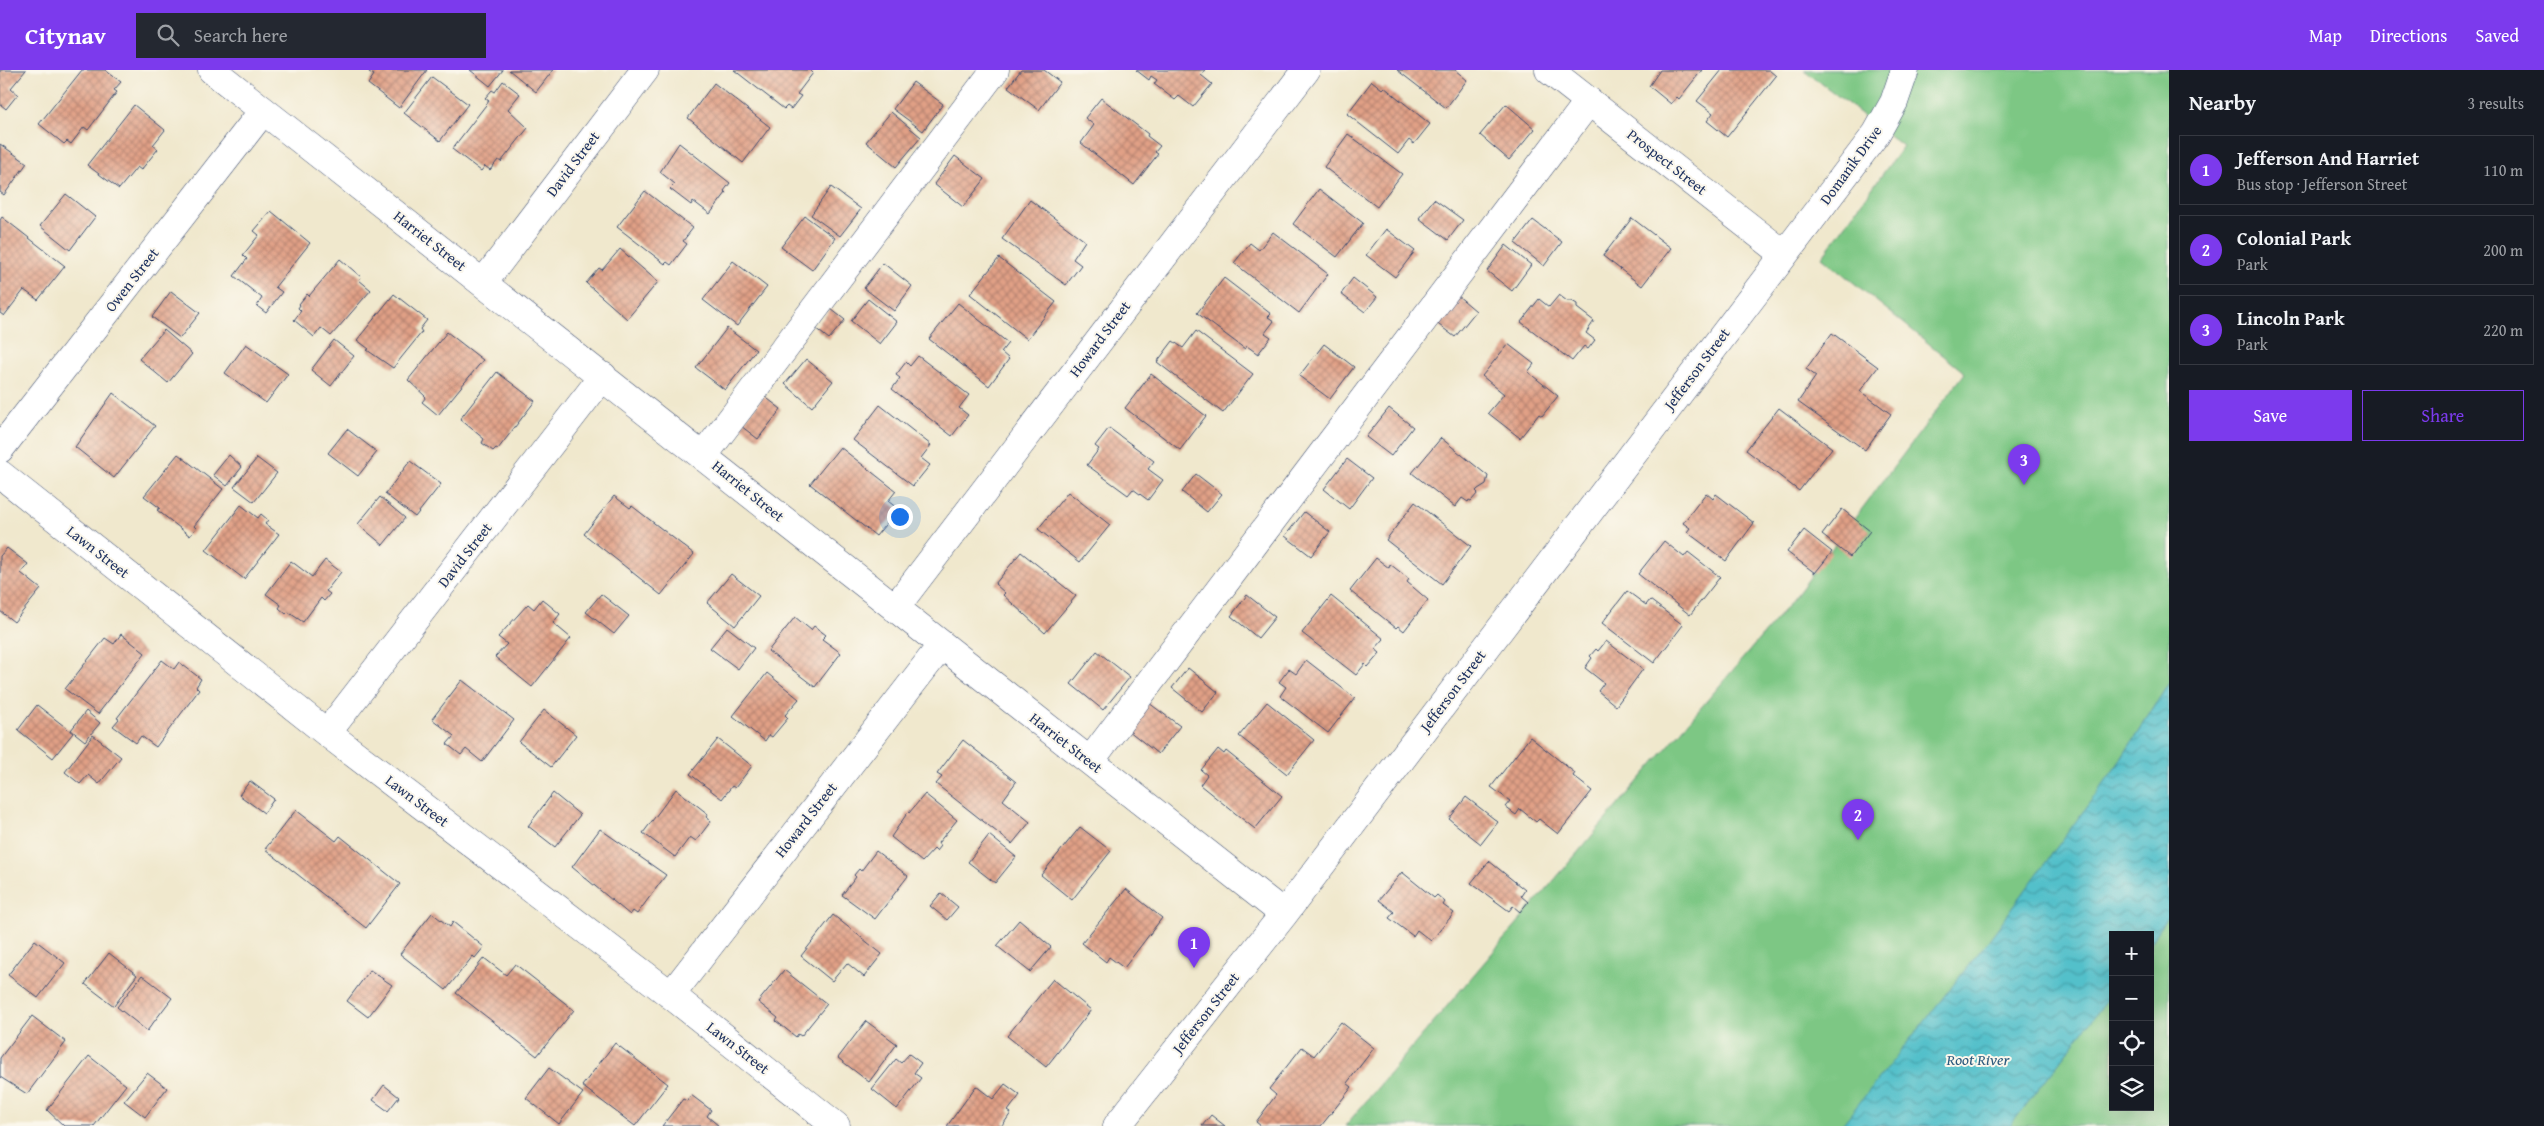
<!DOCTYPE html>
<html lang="en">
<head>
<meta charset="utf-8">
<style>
  :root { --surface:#171b24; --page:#242831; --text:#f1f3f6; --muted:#9ea1a6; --line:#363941; --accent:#7c3aed }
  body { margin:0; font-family:"Gentium Book Plus",serif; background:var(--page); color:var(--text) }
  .controls { position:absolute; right:15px; bottom:15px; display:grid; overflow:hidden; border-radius:0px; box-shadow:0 5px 20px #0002 }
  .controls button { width:45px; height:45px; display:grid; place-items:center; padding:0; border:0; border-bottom:1px solid var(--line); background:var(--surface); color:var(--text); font:25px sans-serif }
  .you { position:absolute; left:899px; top:446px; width:18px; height:18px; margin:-12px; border:4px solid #fff; border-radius:50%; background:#1a73e8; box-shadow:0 0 0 8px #1a73e833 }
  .badge { display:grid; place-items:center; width:32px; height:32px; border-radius:50%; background:var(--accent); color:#fff; font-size:16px; font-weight:700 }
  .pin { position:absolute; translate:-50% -41px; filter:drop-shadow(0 1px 2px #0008) }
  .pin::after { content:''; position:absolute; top:26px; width:18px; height:15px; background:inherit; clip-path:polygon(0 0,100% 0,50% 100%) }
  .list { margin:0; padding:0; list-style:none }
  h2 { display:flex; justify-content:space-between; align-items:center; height:65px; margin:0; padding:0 20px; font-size:21px }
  h2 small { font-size:16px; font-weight:400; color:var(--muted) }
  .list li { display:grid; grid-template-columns:32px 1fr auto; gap:15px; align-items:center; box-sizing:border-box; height:70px; margin:0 10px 10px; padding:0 10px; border:1px solid var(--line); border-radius:0px }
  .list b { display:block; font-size:19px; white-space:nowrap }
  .list p { margin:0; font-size:16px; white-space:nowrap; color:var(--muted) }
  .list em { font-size:16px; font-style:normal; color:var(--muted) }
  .actions { display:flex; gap:10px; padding:15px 20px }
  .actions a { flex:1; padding:11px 0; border:1px solid var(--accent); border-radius:0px; text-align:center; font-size:18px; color:var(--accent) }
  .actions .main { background:var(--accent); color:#fff }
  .icon { flex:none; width:28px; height:28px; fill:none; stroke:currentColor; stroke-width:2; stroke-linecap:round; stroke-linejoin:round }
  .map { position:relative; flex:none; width:2169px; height:1056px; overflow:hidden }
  header { display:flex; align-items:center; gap:30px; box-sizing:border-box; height:70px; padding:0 25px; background:var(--accent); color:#fff }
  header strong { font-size:24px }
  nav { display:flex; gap:28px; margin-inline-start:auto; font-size:18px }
  .search { width:350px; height:45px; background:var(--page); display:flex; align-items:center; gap:12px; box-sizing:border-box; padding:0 18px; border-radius:0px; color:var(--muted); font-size:19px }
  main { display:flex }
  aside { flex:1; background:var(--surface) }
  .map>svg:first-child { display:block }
  .green { fill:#7dc784; stroke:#4c7b71; fill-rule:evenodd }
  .water { fill:url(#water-waves); stroke:#377894 }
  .building { fill:url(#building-cross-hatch) }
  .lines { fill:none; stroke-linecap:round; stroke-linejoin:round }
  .minor-casing { stroke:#3b4b6f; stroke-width:29 }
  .minor { stroke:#fff; stroke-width:28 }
  .labels { text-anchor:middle; stroke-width:4; stroke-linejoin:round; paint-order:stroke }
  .street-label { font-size:15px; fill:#1b2f5e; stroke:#fbf7ec }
  .water-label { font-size:16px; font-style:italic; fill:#2c5a7e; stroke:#fbf7ec }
</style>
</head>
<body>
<header>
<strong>Citynav</strong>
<div class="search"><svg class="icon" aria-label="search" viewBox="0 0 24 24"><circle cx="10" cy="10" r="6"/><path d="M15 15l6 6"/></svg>Search here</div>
<nav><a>Map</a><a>Directions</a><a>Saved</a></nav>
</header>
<main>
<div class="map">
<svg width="2169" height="1056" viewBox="0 0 2169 1056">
  <defs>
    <pattern id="water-waves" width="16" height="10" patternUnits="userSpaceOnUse" patternTransform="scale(1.25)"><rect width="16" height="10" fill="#53c0ca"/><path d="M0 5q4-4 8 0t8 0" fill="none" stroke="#449ca7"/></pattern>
    <pattern id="building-cross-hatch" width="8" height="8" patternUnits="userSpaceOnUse" patternTransform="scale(1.25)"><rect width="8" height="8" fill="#e1a086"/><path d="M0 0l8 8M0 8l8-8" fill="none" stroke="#b68371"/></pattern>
  </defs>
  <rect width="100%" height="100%" fill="#fbf7ec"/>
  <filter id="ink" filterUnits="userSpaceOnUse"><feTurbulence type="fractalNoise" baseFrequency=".02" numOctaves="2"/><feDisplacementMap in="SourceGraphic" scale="10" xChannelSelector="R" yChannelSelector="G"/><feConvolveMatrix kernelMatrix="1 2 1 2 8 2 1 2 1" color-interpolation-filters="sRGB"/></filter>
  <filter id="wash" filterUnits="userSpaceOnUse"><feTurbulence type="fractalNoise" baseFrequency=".0096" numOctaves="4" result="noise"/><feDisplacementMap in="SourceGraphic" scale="20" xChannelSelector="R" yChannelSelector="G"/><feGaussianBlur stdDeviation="1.12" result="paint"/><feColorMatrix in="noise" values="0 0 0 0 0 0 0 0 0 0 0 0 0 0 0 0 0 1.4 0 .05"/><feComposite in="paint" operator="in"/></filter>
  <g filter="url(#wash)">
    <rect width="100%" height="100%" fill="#f0e8cd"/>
    <!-- green -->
    <path class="green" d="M1804,0H2169V613L2118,694L2085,740L2169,800V1056H1345L1795,527L1965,303L1822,187L1903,76ZM2113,865H2150V1037H2113Z"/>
    <!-- water -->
    <path class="water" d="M2169,613V846L2150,873V865H2113V922L2010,1056H1841L1988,871L2118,694Z"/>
    <g id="blocks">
      <!-- building -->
      <path class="building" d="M0,0H26L11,18L18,24L6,39L0,34Z
        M82,0H105L121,12L114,20L117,22L88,60L84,57L71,74L67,71L64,74L39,54Z
        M370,0H427L399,38L368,14L374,5L369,2Z
        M470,0H503L490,16Z
        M509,0H553L536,22Z
        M734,0H810L813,3L797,24L801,26L791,39L787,36L784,39Z
        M1021,0H1044L1060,12L1039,40L1008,17Z
        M1136,0H1205L1201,5L1212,14L1193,37L1179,26L1175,30L1154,14L1157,10L1151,6L1149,10Z
        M1397,0H1455L1467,10L1446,38Z
        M1660,0H1702L1679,29L1677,27L1671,34L1649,16Z
        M1722,0H1769L1776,6L1727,67L1707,51L1713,43L1697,31Z
        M432,7L468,34L440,71L404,43Z
        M503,11L520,24L508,39L528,58L501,92L498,90L490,100L485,96L481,101L452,79L489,31L485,28L492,20L495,22Z
        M1372,11L1382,19L1384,17L1430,54L1414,74L1409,70L1398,84L1347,44Z
        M913,12L943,34L923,61L893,39Z
        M714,13L770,57L743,93L688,48Z
        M1101,28L1148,64L1147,66L1160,76L1155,82L1158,84L1134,115L1081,73L1094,55L1085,48Z
        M1506,34L1535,59L1509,90L1480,65Z
        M134,35L165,60L153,75L158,79L141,100L137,97L119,119L87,95Z
        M891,42L921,67L896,97L866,72Z
        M1348,64L1402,104L1377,137L1324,97Z
        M679,73L730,113L724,121L726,123L710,144L693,131L691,135L670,119L675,114L660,102Z
        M0,74L27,93L4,125L0,122Z
        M955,86L985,109L963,137L934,114Z
        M831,117L861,139L840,166L811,145Z
        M1319,119L1363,153L1337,187L1293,154Z
        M645,121L693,158L683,171L687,174L671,195L667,192L665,194L617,157Z
        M66,124L95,147L70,180L40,156Z
        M1434,129L1463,150L1448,170L1419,148Z
        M1030,130L1085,171L1073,189L1081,195L1066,215L1002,169Z
        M271,141L310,173L275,217L282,222L266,243L257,236L262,228L234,206L247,189L243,185L259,165L254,161Z
        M805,146L835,168L812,200L781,177Z
        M2,147L65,196L38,230L24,220L4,246L0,243V150Z
        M1632,148L1671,178L1642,216L1603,186Z
        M1533,150L1562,172L1544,196L1515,173Z
        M1386,159L1415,181L1395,207L1366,185Z
        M1273,162L1328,204L1299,243L1234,193L1250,173L1259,180Z
        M1506,175L1531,195L1512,221L1487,201Z
        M620,179L658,212L627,249L586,213L599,198L602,200Z
        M999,188L1056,232L1027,269L970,224Z
        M340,189L361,207L359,210L371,220L331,266L321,258L314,267L294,250L301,241L298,238L300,235L299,234L307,224L309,226Z
        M733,191L767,217L737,256L703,230Z
        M883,193L912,216L894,241L864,218Z
        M1224,208L1271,244L1268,247L1274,251L1265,263L1271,267L1258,284L1247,276L1245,279L1197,243Z
        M1353,208L1377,227L1365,242L1341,224Z
        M171,221L200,243L180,268L152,247Z
        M394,224L427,250L420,259L422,262L393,298L367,280L369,279L357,270Z
        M1457,225L1476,241L1455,267L1435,252Z
        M1559,225L1567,231H1572L1577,234V238L1594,251L1586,263L1595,270L1588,279L1584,276L1572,291L1521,252L1539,229L1549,237Z
        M868,229L897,252L880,274L851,251Z
        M958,233L1008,273L1001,282L1009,289L989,316L929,269Z
        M831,239L845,250L829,269L815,258Z
        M727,258L756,280L725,320L696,298Z
        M164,260L192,284L168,313L139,289Z
        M1196,261L1253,304L1223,343L1157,292L1173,271L1183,278Z
        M447,262L483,290L438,345L422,332L426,327L408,310Z
        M1832,263L1878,297L1860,321L1891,344L1865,380L1798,332L1816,306L1806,299Z
        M334,270L354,286L331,316L311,300Z
        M246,274L288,304L266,333L225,303Z
        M1324,274L1354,297L1330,329L1299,306Z
        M1508,274L1534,294L1528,302L1558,326L1542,346L1539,344L1520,368L1488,343L1504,324L1482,306Z
        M918,286L969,325L959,338L968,345L952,366L892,319L900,308L896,305L906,292L910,296Z
        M806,289L833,311L812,337L785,314Z
        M497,302L535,331L498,379L496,378L493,381L482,373L484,369L460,349Z
        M1151,304L1206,346L1180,380L1125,338Z
        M113,323L155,356L114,408L75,377Z
        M764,326L781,339L758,369L741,356Z
        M880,335L931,375L921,388L930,395L913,416L853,370Z
        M1389,338L1413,357L1391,386L1366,367Z
        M1779,338L1832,378L1799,421L1746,380Z
        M1109,358L1154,391L1148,399L1163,410L1148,430L1133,419L1128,425L1087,395L1099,379L1095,376Z
        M347,359L377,382L358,406L328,383Z
        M1441,368L1488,406L1486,414L1478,419L1476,421L1478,423L1471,431L1469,430L1468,432L1462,428L1455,437L1412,403Z
        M840,377L896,421L888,431L898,439L876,466L810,414Z
        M178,384L223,419L194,456L196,458L190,466L157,440L160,438L144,426Z
        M229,385L242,397L227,416L213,405Z
        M257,388L277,403L254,432L234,417Z
        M1347,389L1372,408L1349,439L1324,419Z
        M410,391L441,414L415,447L385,424Z
        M1196,404L1222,424L1207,442L1182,422Z
        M1068,422L1110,455L1080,492L1038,459Z
        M1706,423L1713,429L1716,424L1754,453L1726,491L1687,462L1690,458L1683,453Z
        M614,426L630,438L632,436L694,484L661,525L584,464Z
        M380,427L405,448L383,475L358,454Z
        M1415,432L1471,476L1442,514L1386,470Z
        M241,435L258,448L261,444L268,450L265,454L279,464L244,509L206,480Z
        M1842,439L1870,461L1850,487L1822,465Z
        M1304,442L1330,462L1311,486L1285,466Z
        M1804,460L1832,482L1815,503L1787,482Z
        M1664,471L1684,487L1688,482L1720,507L1690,545L1638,504Z
        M7,478L28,494L21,503L41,519L14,552L0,541V486Z
        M1021,482L1076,526L1045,563L1003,525L1005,523L995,514Z
        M1376,488L1389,498L1390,494L1409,509L1407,512L1428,530L1404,561L1398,556L1396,558L1350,521Z
        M325,490L341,502L326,521L330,524L324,531L321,528L303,552L288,542L286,544L279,538L281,535L266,524L291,491L312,507Z
        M731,504L759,526L735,556L707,533Z
        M1627,521L1646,535L1650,530L1683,555L1654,593L1602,553Z
        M601,524L629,546L614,564L586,542Z
        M1247,525L1275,547L1258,568L1231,546Z
        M1331,526L1384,569L1375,579L1380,583L1368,597L1365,594L1356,605L1302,563Z
        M542,529L560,544L553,553L571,568L532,617L495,587L507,574L498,567L528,534L534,539Z
        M795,547L811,560L814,556L826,565L822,569L841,583L815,617L768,581Z
        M727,557L754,578L738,599L710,578Z
        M121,564L145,583L98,644L65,619L105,568L114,574Z
        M1606,571L1643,599L1616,636L1598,621L1604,613L1585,598L1592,588L1590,586L1596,579L1598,581Z
        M1097,581L1130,607L1103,640L1071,614Z
        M162,590L174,599L179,592L201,609L196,617L199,620L156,677L141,666L136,673L113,656L119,649L117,648Z
        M1306,590L1355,628L1328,663L1280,626L1286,617L1279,612L1289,599L1296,604Z
        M1188,598L1218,622L1202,642L1172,618Z
        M767,603L799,629L785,645L788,648L772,667L769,665L765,671L733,646Z
        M462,610L514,650L482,692L466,679L461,685L447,674L454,666L432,649Z
        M1267,632L1314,670L1287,704L1239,666Z
        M1149,633L1180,656L1158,684L1128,660Z
        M37,635L73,663L53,688L18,660Z
        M544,640L576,665L551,697L519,672Z
        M86,641L100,653L85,671L71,660Z
        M93,665L121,687L99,714L88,705L80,714L65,702Z
        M1530,667L1575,703L1573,706L1592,721L1558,764L1539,749L1536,752L1520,739L1516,745L1505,737L1510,731L1491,717Z
        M718,669L752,696L735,718L732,716L722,729L690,704Z
        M963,670L1016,712L1003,730L1030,752L1012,774L936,714L942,707L937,704Z
        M1218,679L1224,684L1226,681L1282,726L1255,759L1200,715L1207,705L1201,700Z
        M250,711L274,729L264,743L239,725Z
        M676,719L708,744L706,747L711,751L696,771L690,767L675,787L643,763Z
        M553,723L580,745L555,777L528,756Z
        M925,724L957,750L938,773L940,776L936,781L934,779L922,792L891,767L908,742L909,743Z
        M1466,727L1498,752L1481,774L1449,749Z
        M296,740L336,771L340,766L400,814L366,858L265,779Z
        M1080,757L1111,781L1072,830L1041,805Z
        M600,759L666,805L637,844L633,841L630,845L572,797Z
        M989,765L1016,787L995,813L968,792Z
        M876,781L908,806L875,849L842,825L856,807L854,805L859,799L861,801Z
        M1489,791L1525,820L1521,826L1528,832L1520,842L1513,836L1509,841L1471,813Z
        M1402,802L1434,828L1437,825L1445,832L1443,835L1454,843L1431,871L1417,860L1413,866L1389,848L1394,842L1379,830Z
        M1126,819L1162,848L1124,898L1109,887L1106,892L1082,873Z
        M941,823L958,837L947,850L930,836Z
        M432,843L450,857L453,852L484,877L475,888L473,886L446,920L400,884Z
        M833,845L882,884L864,907L847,893L832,911L801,886Z
        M1019,850L1051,877L1030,902L997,876Z
        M35,870L65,893L38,928L8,905Z
        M109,883L137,905L114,936L85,914Z
        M484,888L506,905L515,894L574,940L537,986L456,923Z
        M370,900L392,915L368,947L347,931Z
        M784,900L827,934L801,966L798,964L796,967L776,951L778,948L758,932Z
        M142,905L172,928L147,961L117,937Z
        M1053,909L1091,940L1046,997L1007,966Z
        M32,946L66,972L27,1024L0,1007V988Z
        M866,951L897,974L869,1012L838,988Z
        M1341,952L1374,978L1347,1013L1352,1017L1321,1056H1261L1256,1052L1276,1025L1269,1019L1302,977L1314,986Z
        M615,973L668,1014L635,1056L582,1016Z
        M909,984L921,993L914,1003L921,1008L897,1039L872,1019L896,989L901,993Z
        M89,986L126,1015L94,1056H64L47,1040Z
        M549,998L583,1023L559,1054L526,1028Z
        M147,1003L167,1018L145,1047L124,1031Z
        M1005,1014L1020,1025L1008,1041L1011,1043L1002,1056H947L976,1016L993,1029Z
        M384,1015L399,1027L388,1041L373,1030Z
        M691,1025L711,1040L707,1046L719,1056H662L683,1029L687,1031Z
        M1211,1045L1225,1056H1202Z"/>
    </g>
  </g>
  <g filter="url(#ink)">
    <use href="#blocks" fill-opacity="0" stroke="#3b4b6f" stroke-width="1"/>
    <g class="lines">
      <defs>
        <path id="minor" d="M212,0L1284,844
          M1549,0L1784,184
          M483,213L645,0
          M0,379L263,41
          M704,385L995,0
          M0,404L327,663L671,925L836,1056
          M895,538L1306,0
          M327,663L603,306
          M1090,691L1589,31
          M671,925L941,576
          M1117,1056L1284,844L1876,64L1894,32L1905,0"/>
      </defs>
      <!-- minor casing -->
      <use href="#minor" class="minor-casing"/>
      <!-- minor -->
      <use href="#minor" class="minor"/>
    </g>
  </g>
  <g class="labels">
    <!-- street labels -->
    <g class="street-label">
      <text transform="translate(1667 92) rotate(38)" y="5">Prospect Street</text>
      <text transform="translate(573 94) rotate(-53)" y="5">David Street</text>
      <text transform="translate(1851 95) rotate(-54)" y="5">Domanik Drive</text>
      <text transform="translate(430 171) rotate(38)" y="5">Harriet Street</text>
      <text transform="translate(132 210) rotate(-52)" y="5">Owen Street</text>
      <text transform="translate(1100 269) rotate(-53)" y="5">Howard Street</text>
      <text transform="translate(1697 299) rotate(-53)" y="5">Jefferson Street</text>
      <text transform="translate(748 421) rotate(39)" y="5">Harriet Street</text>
      <text transform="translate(98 482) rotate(38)" y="5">Lawn Street</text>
      <text transform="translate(465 485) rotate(-52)" y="5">David Street</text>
      <text transform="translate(1453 621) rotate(-53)" y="5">Jefferson Street</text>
      <text transform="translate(1066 673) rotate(38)" y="5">Harriet Street</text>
      <text transform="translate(417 731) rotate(37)" y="5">Lawn Street</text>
      <text transform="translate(806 750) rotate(-52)" y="5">Howard Street</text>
      <text transform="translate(1206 943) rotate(-52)" y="5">Jefferson Street</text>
      <text transform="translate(738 978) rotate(38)" y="5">Lawn Street</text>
    </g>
    <!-- water labels -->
    <g class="water-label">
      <text x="1978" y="995">Root River</text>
    </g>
  </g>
</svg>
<div class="controls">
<button>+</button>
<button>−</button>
<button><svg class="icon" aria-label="locate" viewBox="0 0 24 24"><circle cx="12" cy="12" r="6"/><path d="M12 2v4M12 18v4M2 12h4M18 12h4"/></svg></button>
<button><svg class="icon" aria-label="layers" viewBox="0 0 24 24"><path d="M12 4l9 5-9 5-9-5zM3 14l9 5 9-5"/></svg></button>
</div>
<div class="you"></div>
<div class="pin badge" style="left:1194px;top:898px">1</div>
<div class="pin badge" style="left:1858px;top:770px">2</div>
<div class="pin badge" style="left:2024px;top:415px">3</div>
</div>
<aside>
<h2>Nearby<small>3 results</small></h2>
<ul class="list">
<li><span class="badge">1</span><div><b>Jefferson And Harriet</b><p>Bus stop · Jefferson Street</p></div><em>110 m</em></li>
<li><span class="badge">2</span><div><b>Colonial Park</b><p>Park</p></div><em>200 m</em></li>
<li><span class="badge">3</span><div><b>Lincoln Park</b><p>Park</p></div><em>220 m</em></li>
</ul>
<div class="actions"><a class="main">Save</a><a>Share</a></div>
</aside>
</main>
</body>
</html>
